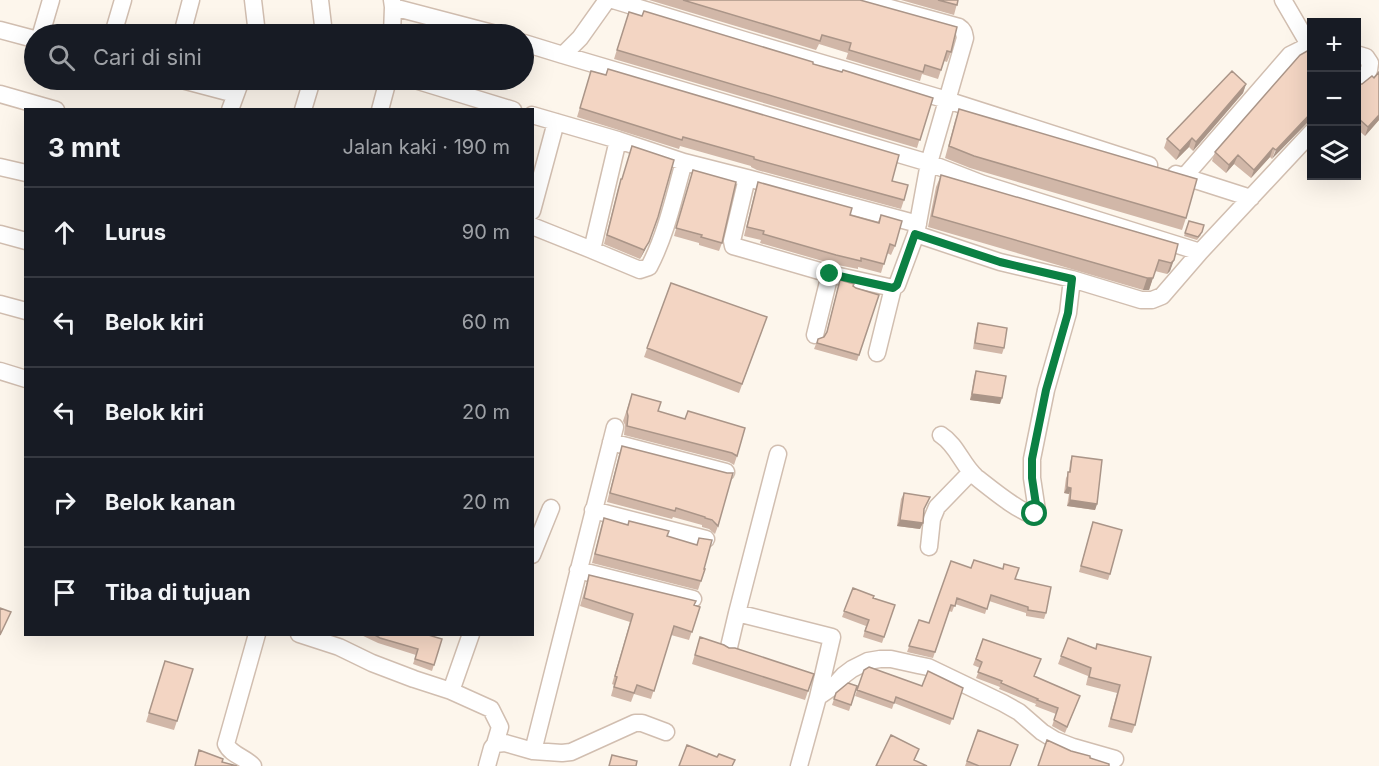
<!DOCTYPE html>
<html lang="id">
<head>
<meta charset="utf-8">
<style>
  :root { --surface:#171b24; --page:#242831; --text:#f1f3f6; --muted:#9ea1a6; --line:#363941 }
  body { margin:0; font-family:Inter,sans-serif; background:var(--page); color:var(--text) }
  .controls { position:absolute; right:18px; top:18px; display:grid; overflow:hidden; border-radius:0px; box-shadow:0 6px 24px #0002 }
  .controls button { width:54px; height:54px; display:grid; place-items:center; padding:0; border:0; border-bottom:2px solid var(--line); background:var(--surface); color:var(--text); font:30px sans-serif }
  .stop { position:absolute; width:18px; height:18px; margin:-14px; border:4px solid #0b8043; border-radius:50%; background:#fff }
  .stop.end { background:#0b8043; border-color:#fff; box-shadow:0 2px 6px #0008 }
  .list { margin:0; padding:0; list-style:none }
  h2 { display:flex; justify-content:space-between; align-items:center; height:78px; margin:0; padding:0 24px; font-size:26px }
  h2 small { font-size:20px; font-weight:400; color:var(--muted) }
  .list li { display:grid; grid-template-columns:39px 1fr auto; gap:18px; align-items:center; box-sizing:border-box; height:90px; padding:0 24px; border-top:2px solid var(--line) }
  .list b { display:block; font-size:22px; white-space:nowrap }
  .list em { font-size:20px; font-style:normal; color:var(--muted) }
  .icon { flex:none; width:33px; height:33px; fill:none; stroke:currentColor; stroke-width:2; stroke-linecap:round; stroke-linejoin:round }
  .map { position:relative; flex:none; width:1379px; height:766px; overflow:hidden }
  .search { position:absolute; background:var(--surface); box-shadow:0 6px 24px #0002; left:24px; top:24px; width:510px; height:66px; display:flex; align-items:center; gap:15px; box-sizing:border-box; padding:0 21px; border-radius:33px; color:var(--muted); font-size:22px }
  .panel { position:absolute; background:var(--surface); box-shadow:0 6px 24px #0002; left:24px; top:108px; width:510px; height:528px; border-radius:0px }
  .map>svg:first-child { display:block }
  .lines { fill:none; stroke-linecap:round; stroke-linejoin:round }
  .street-casing { stroke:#d1beb0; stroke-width:19 }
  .street { stroke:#fff; stroke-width:16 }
  .wall { fill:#d1b7a8 }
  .shaded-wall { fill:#aa9588 }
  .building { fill:#f3d5c3; stroke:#aa9588; stroke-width:1.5 }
  .route { stroke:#0b8043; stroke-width:8 }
</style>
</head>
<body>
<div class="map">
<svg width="1379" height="766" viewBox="0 0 1379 766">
  <rect width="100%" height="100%" fill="#fdf6ec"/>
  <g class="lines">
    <defs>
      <path id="street" d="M253,0L257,34
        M320,0L324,34
        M613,0L744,40L947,100L1149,165
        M1283,0L1311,48
        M393,7L496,34
        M0,30L34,39
        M41,34L51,0
        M113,34L123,0
        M182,34L191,0
        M392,34L393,7L392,0
        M524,43L563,55L580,38L607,0
        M1356,54L1366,57L1370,63L1369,70L1356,83
        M563,55L929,163L983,184L1200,252
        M182,80L235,94
        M415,80L513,110
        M0,94L56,110
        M230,110L241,80
        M303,110L312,80
        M380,110L388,80
        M532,115L618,140L684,162L747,178L732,241L733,246L830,274L893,288L897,285L916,234L929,163L965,38C964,33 964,30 959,27L861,0
        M0,167L26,173
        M1176,174L1251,198
        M1184,177L1290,55L1302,49L1312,48
        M747,178L918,224
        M532,211L556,122
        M532,226L592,250L618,140
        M0,234L26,241
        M916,234L1000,262L1072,279L1141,300H1152L1162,296L1200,252L1312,132
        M592,250L640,270L649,267C666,235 674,197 684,162
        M0,304L26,311
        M815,335L830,274
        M877,353L893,288
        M0,371L26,379
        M941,435C957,445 962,465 976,477C989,487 1021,514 1035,515L1037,511L1032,478V459L1046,390L1068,313L1072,279
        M611,442L726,472
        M778,454L737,613L832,637L818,697
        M593,510L706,539
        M929,547L932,519L937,507L971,472
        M532,555L551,508
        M578,570L693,599
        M299,634L339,647L372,663L414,679L451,691L491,709L500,727L495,744
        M729,647L737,613
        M451,691L471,634
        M533,751L615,427
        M253,766C245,757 231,755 226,744L257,634
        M487,766L492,748L495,744L505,743L533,751L562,753L571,752L635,723H642L666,732
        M799,766L818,697L834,686L844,675L852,669L868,661L880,659H891L918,665L928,667L1003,703L1019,712L1042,732L1055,740L1073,747L1115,759"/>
    </defs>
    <!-- street casing -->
    <use href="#street" class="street-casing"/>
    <!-- street -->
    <use href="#street" class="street"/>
  </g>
  <!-- wall -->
  <path class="wall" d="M649,0H860L951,52L947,62L944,61L938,79L922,74L920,81L846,59L848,53L819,44L816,50Z
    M901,0H958L954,15Z
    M626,21L813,64L929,112L925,121L917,148L614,59Z
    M1311,52L1272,159L1270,157L1251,178L1234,164L1226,173L1212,161L1215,152Z
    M591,71L892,181L904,200L901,209L757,170L751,167V166L680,146L679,149L577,117Z
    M1246,84L1243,93L1193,151L1189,147L1176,160L1164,148L1167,139Z
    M1356,84L1379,120L1365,136L1356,128Z
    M959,109L1186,218L1182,230L970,168L945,158L955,121Z
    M632,146L645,250L640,259L604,244L618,188L621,179H622Z
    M693,170L722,243L719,251L699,245V243L674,236Z
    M941,175L1178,244L1170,271L1167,274L1155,271L1149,290H1143L928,227L936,187Z
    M758,182L850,215L878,222L881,215L895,246L891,255L887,253L881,273L858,267V269L833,264L760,243L761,240L744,236L755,191Z
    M1189,221L1201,235L1197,240L1184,236Z
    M840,280L856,288L879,295L857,361L814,349L818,339L824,337L826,334Z
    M671,283L767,317L739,393L644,357Z
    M978,323L1004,348L1002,354L973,349L976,329Z
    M976,371L1000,404L970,400L974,377Z
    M632,394L658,411L685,419L688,411L737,456L734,465L729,462L624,435L625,425L623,421Z
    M622,446L718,526L715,534L709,529L702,527V525L673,517L672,519L607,502L619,455Z
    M1072,456L1097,504L1095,510L1067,506L1069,494L1064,493L1066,478L1069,472L1070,462Z
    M904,493L924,510L920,529L897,526L901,499Z
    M604,518L697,545L699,538L704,569L701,581L698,590L592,563L601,527Z
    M1093,522L1110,574L1108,580L1079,572Z
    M971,568L1015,579L1046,613L1044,619L1026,616V613L989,601L985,614L955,604L952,612L949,611L933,658L907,652L919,620L929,623Z
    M589,575L700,607L689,640L671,635L651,699L634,694L631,702L611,696L614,685L612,684L630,622L580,606Z
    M853,588L873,598L895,605L882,643L863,637L866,626L842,617Z
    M359,634H425L442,639L432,671L413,664L416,655L378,643Z
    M700,637L729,648L814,674L805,700L692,664Z
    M1068,638L1095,648L1151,657L1135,725L1132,733L1108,727L1117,693L1086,685L1088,676L1058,664Z
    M983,639L1035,677L1080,696L1065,733L1052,726L1056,714L1035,706L1036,704L999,689L1000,687L976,678L980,668L973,665Z
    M165,661L177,721L174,730L146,722Z
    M864,670L922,686L963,688L950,725L894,703L892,709L855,696Z
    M836,693L851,705L849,711L832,705Z
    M978,730L1010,766H965Z"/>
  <!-- shaded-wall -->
  <path class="shaded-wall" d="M1246,84L1243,93L1193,151L1196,142Z
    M1311,113V119L1272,159L1276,150Z
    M1379,115V120L1365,136L1368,127Z
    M1192,138L1189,147L1176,160L1180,151Z
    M1273,148L1270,157L1251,178L1254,170Z
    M1238,155L1234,164L1226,173L1229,165Z
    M658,217L645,250L640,259L644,250Z
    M1174,260L1170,271L1167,274L1171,263Z
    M1147,278H1153L1149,290H1143Z
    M972,394L1002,398L1000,404L970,400Z
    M1067,487L1071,488L1069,494L1064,493Z
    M1070,500L1097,504L1095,510L1067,506Z
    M900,520L923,523L920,529L897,526Z"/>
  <!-- building -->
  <path class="building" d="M683,0H860L957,27L951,52L947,51L941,70L925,65L923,72L849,50L851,43L822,35L820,41Z
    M938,0H958L957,5Z
    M644,11L813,62V64L842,72L843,70L933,98L920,140L617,50L629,12L642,16Z
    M1309,50L1311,52V113L1276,150L1273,148L1254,170L1238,155L1229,165L1215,152L1300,55Z
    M608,69L899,155L892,181L908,185L904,200L761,161L754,159V157L683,137L682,140L580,108L591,71L606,75Z
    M1232,71L1246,84L1196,142L1192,138L1180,151L1167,139Z
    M1379,72V115L1368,127L1359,119L1356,121V84H1362L1372,76L1374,78Z
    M959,109L1197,179L1186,218L974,156L949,146Z
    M632,146L674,160L658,217L649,242L644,250L607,235L621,179H622Z
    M693,170L736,182L722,243L701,237L702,235L676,228Z
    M941,175L1178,244L1174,260L1171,263L1159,260L1153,278H1147L932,216Z
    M758,182L852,208L850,215L879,223L881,215L902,221L895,246L890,244L884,264L861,258V261L836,255L763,234L764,231L747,227Z
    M1189,221L1204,225L1202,232L1198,237L1185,233Z
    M840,280L854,284L853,286L856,288L879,295L859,355L817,343L818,339L824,337L827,332Z
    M671,283L767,317L742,384L647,348Z
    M978,323L1007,328L1004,348L975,343Z
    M976,371L1006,376L1002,398L972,394Z
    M632,394L661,402L658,411L685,419L688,411L745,428L737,456L732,453L627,426L628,416L627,412Z
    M622,446L727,473H733L718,526L712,520L705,518V517L676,508L675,511L610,493Z
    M1072,456L1102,460L1097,504L1070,500L1071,488L1067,487L1068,472H1070Z
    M904,493L930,497L924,509L923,523L900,520Z
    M604,518L628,525L629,521L669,531L667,536L697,545L699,538L712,540L704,569H705L701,581L595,554Z
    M1093,522L1122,530L1110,574L1081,566Z
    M974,560L1003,569L1004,564L1019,568L1015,579L1051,587L1046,613L1028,610V607L991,595L987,609L957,598L955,606L951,605L935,652L909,646L919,620L929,623L951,561L971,568Z
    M589,575L696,601L694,605L700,607L692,632L674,626L654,691L637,685L634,693L614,687L617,677L615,676L633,614L584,598Z
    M853,588L874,596L873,598L895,605L884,637L865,631L869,620L844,611Z
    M0,608L11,612L0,635Z
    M373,634H425L442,639L434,665L415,659L418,649L380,638Z
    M700,637L724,645L729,648H735L814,674L808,691L695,655Z
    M1068,638L1096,649L1097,644L1151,657L1135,725L1111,719L1120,685L1089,677L1091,668L1061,656Z
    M983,639L1041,659L1034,676L1080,696L1067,727L1054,720L1058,708L1037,700L1038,699L1001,683L1002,681L978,672L982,662L976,659Z
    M165,661L193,669L177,721L149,713Z
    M869,667L922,686L928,671L963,688L953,719L896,697L894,703L857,690L864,670Z
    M848,683L857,686L851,705L834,699L836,693Z
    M978,730L1018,745L1010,766H979L967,761Z
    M891,735L919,749L914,760L927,766H876Z
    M1047,740L1071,751L1090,756V758L1109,764V766H1038Z
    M687,745L717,757L719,754L735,760L732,766H679Z
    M199,750L223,759L222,762L237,766H195Z
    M612,755L637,761L636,766H609Z"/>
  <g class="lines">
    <!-- route -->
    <path class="route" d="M830,274L893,288L897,285L915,234L1000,262L1072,279L1068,313L1046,390L1032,459V478L1037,511L1035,514"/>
  </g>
</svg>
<div class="controls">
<button>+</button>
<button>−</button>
<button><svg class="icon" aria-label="layers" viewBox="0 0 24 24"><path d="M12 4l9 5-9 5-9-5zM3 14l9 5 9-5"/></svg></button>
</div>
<div class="stop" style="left:1035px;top:514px"></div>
<div class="stop end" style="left:830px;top:274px"></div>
<div class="search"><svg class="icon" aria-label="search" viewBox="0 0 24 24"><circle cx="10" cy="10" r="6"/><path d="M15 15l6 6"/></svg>Cari di sini</div>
<section class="panel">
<h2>3 mnt<small>Jalan kaki · 190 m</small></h2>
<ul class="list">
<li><svg class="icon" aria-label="ahead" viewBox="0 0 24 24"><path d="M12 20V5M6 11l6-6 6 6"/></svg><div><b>Lurus</b></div><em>90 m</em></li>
<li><svg class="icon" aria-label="left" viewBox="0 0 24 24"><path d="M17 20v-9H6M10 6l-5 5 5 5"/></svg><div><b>Belok kiri</b></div><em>60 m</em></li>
<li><svg class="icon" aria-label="left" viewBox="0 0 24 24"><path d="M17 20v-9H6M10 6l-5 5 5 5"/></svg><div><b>Belok kiri</b></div><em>20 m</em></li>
<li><svg class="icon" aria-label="right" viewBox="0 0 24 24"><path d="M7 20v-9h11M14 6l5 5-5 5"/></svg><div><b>Belok kanan</b></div><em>20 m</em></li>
<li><svg class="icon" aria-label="arrive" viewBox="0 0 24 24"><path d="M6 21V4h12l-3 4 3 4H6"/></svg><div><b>Tiba di tujuan</b></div></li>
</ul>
</section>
</div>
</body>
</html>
